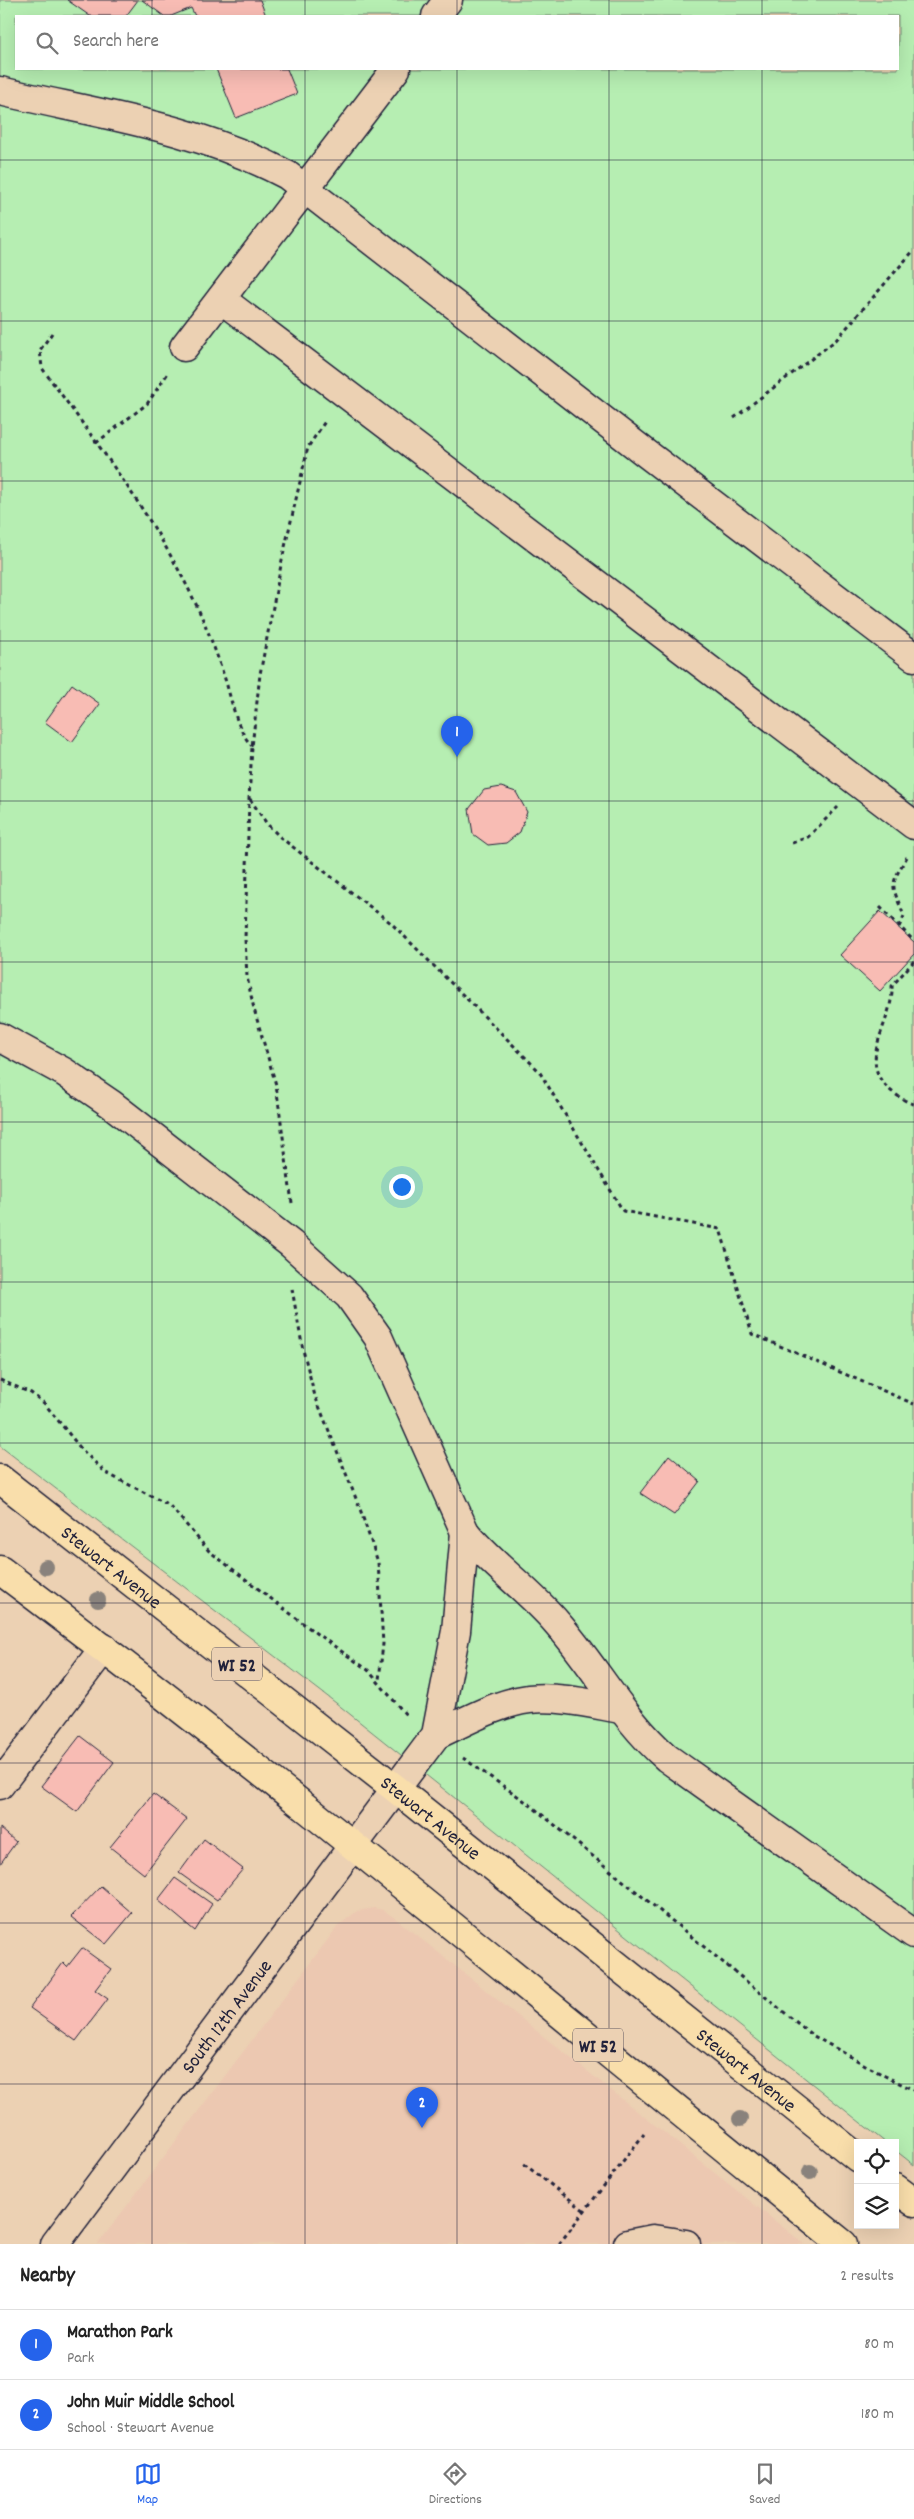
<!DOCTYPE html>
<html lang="en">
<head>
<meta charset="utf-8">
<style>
  :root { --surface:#fff; --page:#f2f2f2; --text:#222; --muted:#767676; --line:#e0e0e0; --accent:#2563eb }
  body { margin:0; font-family:Dekko,sans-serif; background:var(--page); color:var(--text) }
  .controls { position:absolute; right:15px; bottom:15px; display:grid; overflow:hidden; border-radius:0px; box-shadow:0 5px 20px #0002 }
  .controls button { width:45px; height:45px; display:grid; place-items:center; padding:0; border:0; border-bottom:1px solid var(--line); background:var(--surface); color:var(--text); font:25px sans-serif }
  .you { position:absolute; left:401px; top:1186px; width:18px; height:18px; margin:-12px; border:4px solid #fff; border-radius:50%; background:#1a73e8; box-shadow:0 0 0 8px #1a73e833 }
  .badge { display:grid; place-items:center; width:32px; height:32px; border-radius:50%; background:var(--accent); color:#fff; font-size:16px; font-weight:700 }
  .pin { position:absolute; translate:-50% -41px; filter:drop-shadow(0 1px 2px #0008) }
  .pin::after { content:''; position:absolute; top:26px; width:18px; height:15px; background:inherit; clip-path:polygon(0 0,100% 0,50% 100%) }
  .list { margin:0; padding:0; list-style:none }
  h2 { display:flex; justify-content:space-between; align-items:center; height:65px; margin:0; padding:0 20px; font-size:21px }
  h2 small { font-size:16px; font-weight:400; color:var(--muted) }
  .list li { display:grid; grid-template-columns:32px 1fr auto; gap:15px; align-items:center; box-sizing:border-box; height:70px; padding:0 20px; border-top:1px solid var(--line) }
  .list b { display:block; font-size:19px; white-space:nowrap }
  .list p { margin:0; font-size:16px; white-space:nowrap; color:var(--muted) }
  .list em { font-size:16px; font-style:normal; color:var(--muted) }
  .icon { flex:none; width:28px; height:28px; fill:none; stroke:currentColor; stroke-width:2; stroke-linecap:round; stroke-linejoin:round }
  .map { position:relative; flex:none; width:914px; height:2244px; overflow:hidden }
  .search { position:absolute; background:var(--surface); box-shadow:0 5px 20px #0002; left:15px; right:15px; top:15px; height:55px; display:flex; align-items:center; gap:12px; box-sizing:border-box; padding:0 18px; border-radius:0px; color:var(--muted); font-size:19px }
  .sheet { height:205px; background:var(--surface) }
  nav { display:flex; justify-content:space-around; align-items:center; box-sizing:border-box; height:70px; border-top:1px solid var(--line); background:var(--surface); font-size:14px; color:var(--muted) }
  nav a { display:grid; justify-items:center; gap:2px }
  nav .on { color:var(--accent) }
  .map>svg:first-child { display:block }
  .built { fill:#ecc8b1 }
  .green { fill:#b6eeb2; stroke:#6c8876; fill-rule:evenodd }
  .building { fill:#f8bcb4; stroke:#22223b }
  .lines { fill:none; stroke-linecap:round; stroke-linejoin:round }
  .minor-casing { stroke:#22223b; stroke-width:31 }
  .major-casing { stroke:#22223b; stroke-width:31 }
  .path { stroke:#22223b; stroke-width:3; stroke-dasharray:4 4; stroke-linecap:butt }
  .minor { stroke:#ecd1b3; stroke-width:28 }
  .major { stroke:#f9deab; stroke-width:28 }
  .tree { fill:#89827b }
  .grid { fill:none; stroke:#22223b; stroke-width:1; stroke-opacity:0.55 }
  .labels { text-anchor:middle; stroke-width:4; stroke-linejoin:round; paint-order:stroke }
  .shield { fill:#ecd1b3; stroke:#5f565f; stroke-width:1 }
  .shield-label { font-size:19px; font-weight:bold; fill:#22223b }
  .street-label { font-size:20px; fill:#22223b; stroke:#ecd1b3 }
</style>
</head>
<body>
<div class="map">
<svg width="914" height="2244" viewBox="0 0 914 2244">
  <rect width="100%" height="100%" fill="#ecd1b3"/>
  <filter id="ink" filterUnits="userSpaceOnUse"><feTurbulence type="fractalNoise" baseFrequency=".02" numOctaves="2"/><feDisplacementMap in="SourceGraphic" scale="10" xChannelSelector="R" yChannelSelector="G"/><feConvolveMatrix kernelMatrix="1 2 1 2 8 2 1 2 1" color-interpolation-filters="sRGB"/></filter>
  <g filter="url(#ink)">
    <!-- built -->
    <path class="built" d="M374,1908L383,1910L395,1918L804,2244H98L338,1926L357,1911Z"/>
    <!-- green -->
    <path class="green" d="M0,0H914V2165L895,2150V2143H886L336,1703L0,1446ZM16,16H898V69H16Z"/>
    <!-- building -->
    <path class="building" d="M67,0H138L126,16H90Z
      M142,0H260L266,16H195L191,8L171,16H164Z
      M216,69H287L297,94L236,118Z
      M72,684L100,704L72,742L45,722Z
      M501,787L516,792L527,812L520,832L506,843L488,845L473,834L469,809L484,790Z
      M880,911L914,942V954L880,991L840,955Z
      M669,1455L700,1481L674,1515L640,1493Z
      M80,1736L114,1762L77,1812L41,1786Z
      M153,1794L187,1819L144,1874L110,1847Z
      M0,1828L16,1842L0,1864Z
      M204,1839L243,1869L217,1900L179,1873Z
      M175,1878L212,1904L195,1931L158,1900Z
      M101,1886L132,1913L106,1944L71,1917Z
      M82,1948L111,1969L95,1990L108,1999L76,2041L30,2008L63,1963L67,1967Z"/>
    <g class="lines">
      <defs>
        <g id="minor">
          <path d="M436,16L448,0"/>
          <path d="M0,91C98,114 197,127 287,175L647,454L914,657"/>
          <path d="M221,299L914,825"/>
          <path d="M184,347L396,69"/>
          <path d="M0,1037L64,1072L111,1104L291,1244L349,1296L378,1337L465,1532C492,1565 529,1590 557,1623C596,1667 623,1720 667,1758L914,1934"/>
          <path d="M436,1735C465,1722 497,1703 529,1699C559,1696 592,1704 621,1709"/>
          <path d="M0,1785L104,1648"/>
          <path id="s1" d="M55,2244L436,1735L456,1631L465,1532"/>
          <path d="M628,2244L653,2239L686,2244"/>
        </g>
        <g id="major">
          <path id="s2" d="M0,1479L396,1789L858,2158"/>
          <path d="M0,1570C288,1786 563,2018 843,2244"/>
          <path d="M895,2188L914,2202"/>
        </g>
      </defs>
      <!-- minor casing -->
      <use href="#minor" class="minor-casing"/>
      <!-- major casing -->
      <use href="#major" class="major-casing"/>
      <!-- path -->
      <path class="path" d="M52,333L40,350L42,368C95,441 152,514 192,596C205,622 215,649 224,676C232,699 235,728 252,746
        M734,418L836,340L914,250
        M96,443L147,404L168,373
        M250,799L267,824L280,837L391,923L539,1071L623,1211L720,1229L752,1334L914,1404
        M792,843L808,837L838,807
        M880,907L914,941
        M899,927L904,916C892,884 888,888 907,857
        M914,961L892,986C894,1024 854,1060 891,1091C898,1096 905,1102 914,1104
        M292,1203L276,1085L254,1009L247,977L245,939L249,799L252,747L260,674L282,560L308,447L326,420
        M292,1289L303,1350L315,1396L359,1506L378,1562L383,1644L379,1680
        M0,1380L31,1393L44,1403L82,1450L106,1473L169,1505L209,1551L317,1634L368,1670L406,1715
        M463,1758L529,1804L812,2035L885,2076L914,2090
        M524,2164L585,2211
        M559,2244L644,2134"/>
      <!-- minor -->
      <use href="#minor" class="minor"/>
      <!-- major -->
      <use href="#major" class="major"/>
    </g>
    <!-- trees -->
    <g class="tree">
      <circle cx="46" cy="1567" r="8"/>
      <circle cx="98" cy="1600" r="8"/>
      <circle cx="740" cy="2119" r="8"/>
      <circle cx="810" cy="2172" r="8"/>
    </g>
  </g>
  <!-- grid -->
  <path class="grid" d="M152,0V16M305,0V16M457,0V16M609,0V16M762,0V16M152,69V2244M305,69V2244M457,69V2244M609,69V2244M762,69V2244M0,160H914M0,321H914M0,481H914M0,641H914M0,801H914M0,962H914M0,1122H914M0,1282H914M0,1443H914M0,1603H914M0,1763H914M0,1923H914M0,2084H914"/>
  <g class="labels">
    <!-- shield labels -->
    <g class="shield">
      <rect x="212" y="1647.5" width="50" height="33" rx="4"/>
      <rect x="573" y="2028.5" width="50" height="33" rx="4"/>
    </g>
    <g class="shield-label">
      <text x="237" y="1671">WI 52</text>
      <text x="598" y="2052">WI 52</text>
    </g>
    <!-- street labels -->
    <g class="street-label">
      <text dy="7" stroke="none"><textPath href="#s2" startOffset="142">Stewart Avenue</textPath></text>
      <text dy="7" stroke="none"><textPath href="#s2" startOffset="548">Stewart Avenue</textPath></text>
      <text dy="7" stroke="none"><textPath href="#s1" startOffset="285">South 12th Avenue</textPath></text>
      <text dy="7" stroke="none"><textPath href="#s2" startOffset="952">Stewart Avenue</textPath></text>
    </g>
  </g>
</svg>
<div class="controls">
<button><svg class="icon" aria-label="locate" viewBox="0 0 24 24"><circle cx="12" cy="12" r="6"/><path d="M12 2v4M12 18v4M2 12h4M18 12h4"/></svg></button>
<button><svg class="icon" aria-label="layers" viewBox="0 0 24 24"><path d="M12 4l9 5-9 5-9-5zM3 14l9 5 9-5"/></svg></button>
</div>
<div class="you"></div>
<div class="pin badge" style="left:457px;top:757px">1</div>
<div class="pin badge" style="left:422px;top:2128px">2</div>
<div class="search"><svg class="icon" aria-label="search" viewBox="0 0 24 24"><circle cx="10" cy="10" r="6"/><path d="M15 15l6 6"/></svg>Search here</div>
</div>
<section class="sheet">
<h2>Nearby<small>2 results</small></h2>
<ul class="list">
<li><span class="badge">1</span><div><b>Marathon Park</b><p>Park</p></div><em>80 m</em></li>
<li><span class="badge">2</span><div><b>John Muir Middle School</b><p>School · Stewart Avenue</p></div><em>180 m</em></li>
</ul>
</section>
<nav>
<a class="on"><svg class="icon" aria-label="map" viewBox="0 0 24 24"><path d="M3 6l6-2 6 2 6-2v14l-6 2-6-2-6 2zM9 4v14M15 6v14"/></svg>Map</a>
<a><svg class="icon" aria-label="directions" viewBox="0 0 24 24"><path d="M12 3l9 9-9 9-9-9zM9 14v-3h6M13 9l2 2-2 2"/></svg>Directions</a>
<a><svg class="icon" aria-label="saved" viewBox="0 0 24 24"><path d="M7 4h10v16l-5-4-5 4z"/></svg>Saved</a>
</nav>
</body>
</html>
